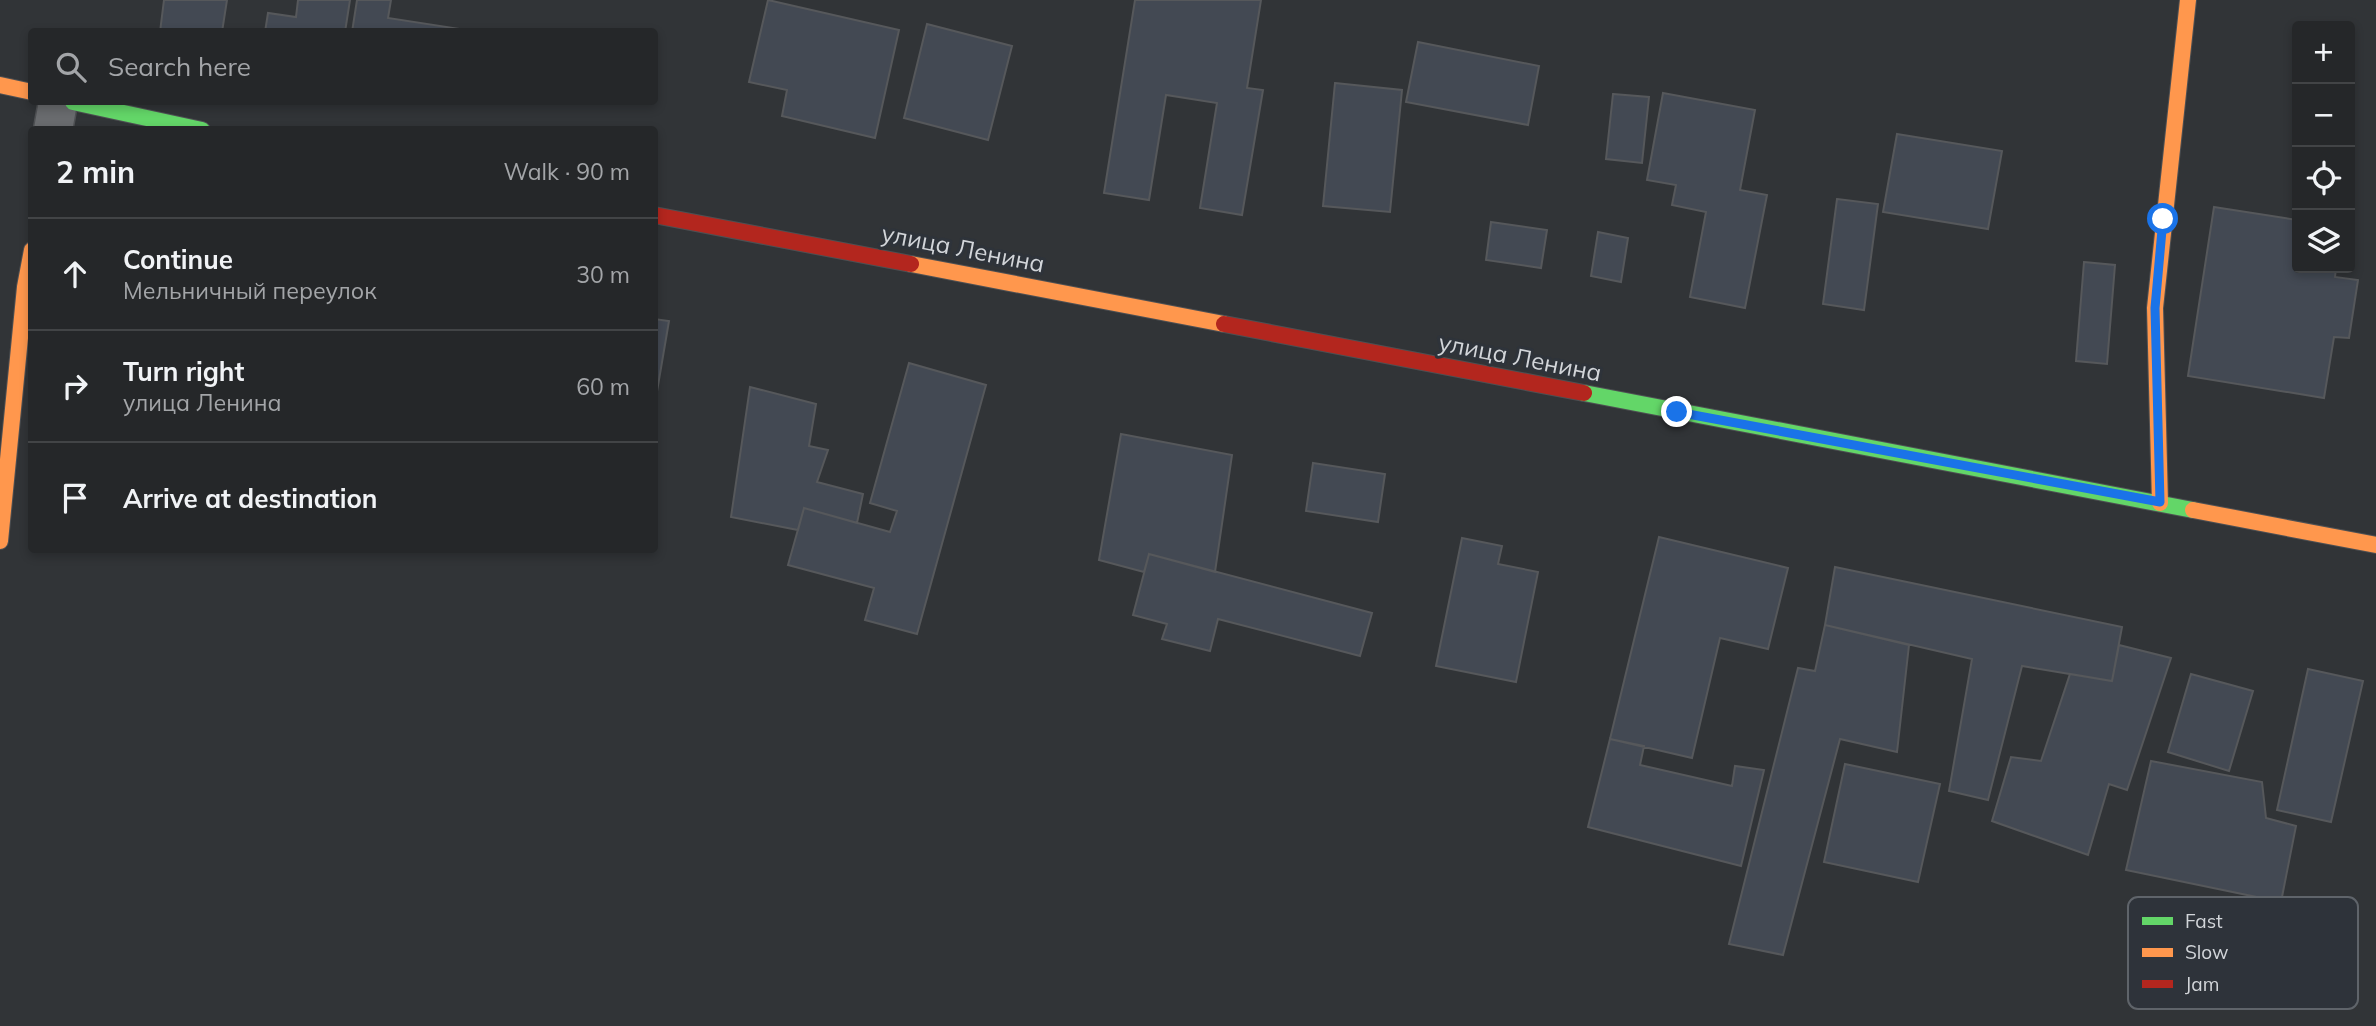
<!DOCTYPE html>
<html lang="en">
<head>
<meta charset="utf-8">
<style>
  :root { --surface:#252729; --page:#2d2f31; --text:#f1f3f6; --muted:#a3a5a8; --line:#424446 }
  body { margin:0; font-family:Mulish,sans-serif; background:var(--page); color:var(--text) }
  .controls { position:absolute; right:21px; top:21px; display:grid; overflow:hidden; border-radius:7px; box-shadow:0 4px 10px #0003 }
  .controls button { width:63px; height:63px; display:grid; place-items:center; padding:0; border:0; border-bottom:2px solid var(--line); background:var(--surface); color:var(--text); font:35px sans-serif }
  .stop { position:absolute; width:21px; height:21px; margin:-16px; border:5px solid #1a73e8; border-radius:50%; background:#fff }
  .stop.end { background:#1a73e8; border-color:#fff; box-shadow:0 2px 7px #0008 }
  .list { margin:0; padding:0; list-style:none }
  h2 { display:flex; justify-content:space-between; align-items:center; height:91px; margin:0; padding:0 28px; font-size:30px }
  h2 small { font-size:23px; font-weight:400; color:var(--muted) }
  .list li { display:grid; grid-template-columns:46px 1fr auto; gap:21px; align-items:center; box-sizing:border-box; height:112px; padding:0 28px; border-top:2px solid var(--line) }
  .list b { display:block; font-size:26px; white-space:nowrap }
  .list p { margin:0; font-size:23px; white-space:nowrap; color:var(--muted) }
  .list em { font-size:23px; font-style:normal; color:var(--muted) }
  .icon { flex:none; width:38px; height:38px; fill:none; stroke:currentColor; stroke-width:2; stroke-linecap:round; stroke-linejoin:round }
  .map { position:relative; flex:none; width:2376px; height:1026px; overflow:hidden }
  .search { position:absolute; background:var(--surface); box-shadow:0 4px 10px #0003; left:28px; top:28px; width:630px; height:77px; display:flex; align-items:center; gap:18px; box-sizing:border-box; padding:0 24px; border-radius:7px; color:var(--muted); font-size:26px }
  .panel { position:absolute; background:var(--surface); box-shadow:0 4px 10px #0003; left:28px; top:126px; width:630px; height:427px; border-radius:7px }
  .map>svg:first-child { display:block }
  .building { fill:#434953; stroke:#56585b; stroke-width:2 }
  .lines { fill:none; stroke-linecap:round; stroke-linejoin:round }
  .street-casing { stroke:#4e5053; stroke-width:41 }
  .fast-casing { stroke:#4e5053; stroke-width:18 }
  .slow-casing { stroke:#4e5053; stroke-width:18 }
  .jam-casing { stroke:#4e5053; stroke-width:18 }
  .street { stroke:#696b6e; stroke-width:38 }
  .fast { stroke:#63d668; stroke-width:16 }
  .slow { stroke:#ff974d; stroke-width:16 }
  .jam { stroke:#b3261e; stroke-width:16 }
  .route { stroke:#1a73e8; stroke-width:9 }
  .labels { text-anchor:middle; stroke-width:6; stroke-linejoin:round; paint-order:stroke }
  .street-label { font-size:24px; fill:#d2d5d9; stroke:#2e333a }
  .key { fill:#2e333a; stroke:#5f646a; stroke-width:2 }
  .key-label { font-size:19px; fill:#d2d5d9 }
</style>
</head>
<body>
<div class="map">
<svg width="2376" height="1026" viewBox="0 0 2376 1026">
  <rect width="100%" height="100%" fill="#313437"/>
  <!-- building -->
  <path class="building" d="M164,0H227L222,32H160Z
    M298,0H350L345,32H265L268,13L296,17Z
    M357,0H391L388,18L460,29V32H352Z
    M768,0L899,30L875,138L782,116L787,90L749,82Z
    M1135,0H1261L1247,88L1263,90L1242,215L1200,208L1217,103L1166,95L1149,200L1104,193Z
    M927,24L1012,46L988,140L904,118Z
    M1418,42L1539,66L1528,125L1406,102Z
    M1335,83L1402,90L1390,212L1323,206Z
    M1663,93L1755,110L1740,190L1767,195L1745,308L1690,297L1706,212L1672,205L1676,185L1647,180Z
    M1613,94L1649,97L1642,163L1606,159Z
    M1897,134L2002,151L1988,229L1883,212Z
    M1837,199L1878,204L1864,310L1823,304Z
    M2214,207L2297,220V268H2336L2335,277L2358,280L2349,338L2334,337L2324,398L2188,376Z
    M1491,222L1547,230L1541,268L1486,260Z
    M1598,232L1628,238L1621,282L1591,276Z
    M2084,262L2115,265L2107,364L2076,361Z
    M654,319L669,321L654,409Z
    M909,363L986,385L917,634L865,620L874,588L788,565L804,508L890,532L897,511L870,503Z
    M750,387L816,404L809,446L828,450L817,482L863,494L857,523L804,508L798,530L731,517Z
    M1121,434L1232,455L1215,572L1149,554L1144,572L1099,560Z
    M1313,463L1385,474L1378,522L1306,511Z
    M1659,537L1788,568L1768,649L1720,638L1692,758L1610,739Z
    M1462,538L1502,546L1498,564L1538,572L1516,682L1436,666Z
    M1149,554L1372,613L1360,656L1218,619L1210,651L1162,639L1167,624L1133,615Z
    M1835,567L2122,627L2112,681L2022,666L1988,800L1949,791L1972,659L1825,625Z
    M1825,625L1909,645L1897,752L1840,739L1783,955L1729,944L1798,668L1815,671Z
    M2119,645L2171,658L2127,790L2109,784L2088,855L1992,821L2011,757L2041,761L2070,674L2112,681Z
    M2308,669L2363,681L2331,822L2277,810Z
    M2191,674L2253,691L2229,771L2168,752Z
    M1610,739L1644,746L1640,765L1732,786L1735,766L1764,770L1741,866L1588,827Z
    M2151,761L2262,782L2266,818L2296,826L2281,902L2126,870Z
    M1845,764L1940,784L1918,882L1824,862Z"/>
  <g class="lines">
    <defs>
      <path id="street" d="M53,130L58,102"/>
      <path id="fast" d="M73,102L202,130
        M1584,393L2193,510"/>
      <path id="slow" d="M0,85L32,92
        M911,264L1224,324
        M2160,503L2155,308L2188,0
        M2193,510L2376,545
        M0,541L25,287L32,250"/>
      <path id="jam" d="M654,215L911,264
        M1224,324L1584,393"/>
    </defs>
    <!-- street casing -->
    <use href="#street" class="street-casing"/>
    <!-- fast casing -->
    <use href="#fast" class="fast-casing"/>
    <!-- slow casing -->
    <use href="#slow" class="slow-casing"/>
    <!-- jam casing -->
    <use href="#jam" class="jam-casing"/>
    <!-- street -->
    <use href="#street" class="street"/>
    <!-- fast -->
    <use href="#fast" class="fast"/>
    <!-- slow -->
    <use href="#slow" class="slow"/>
    <!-- jam -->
    <use href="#jam" class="jam"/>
  </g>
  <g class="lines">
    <!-- route -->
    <path class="route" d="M1677,412L2160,502L2155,308L2163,219"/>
  </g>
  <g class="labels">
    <!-- street labels -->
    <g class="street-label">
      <text transform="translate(963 249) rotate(11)" y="8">улица Ленина</text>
      <text transform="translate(1520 358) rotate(11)" y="8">улица Ленина</text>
    </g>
  </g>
  <!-- legend -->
  <rect x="2128" y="897" width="230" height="112" rx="10" class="key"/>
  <rect x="2142" y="917" width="31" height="8" fill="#63d668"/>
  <rect x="2142" y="948" width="31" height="9" fill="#ff974d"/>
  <rect x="2142" y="980" width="31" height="8" fill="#b3261e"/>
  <g class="key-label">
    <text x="2185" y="928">Fast</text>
    <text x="2185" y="959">Slow</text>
    <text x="2185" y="991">Jam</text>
  </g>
</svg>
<div class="controls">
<button>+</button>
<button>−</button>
<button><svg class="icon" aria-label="locate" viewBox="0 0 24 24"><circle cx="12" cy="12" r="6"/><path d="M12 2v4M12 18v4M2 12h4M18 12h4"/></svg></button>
<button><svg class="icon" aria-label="layers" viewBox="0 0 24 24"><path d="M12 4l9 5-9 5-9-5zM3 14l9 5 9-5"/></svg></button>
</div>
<div class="stop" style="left:2163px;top:219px"></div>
<div class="stop end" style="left:1677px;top:412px"></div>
<div class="search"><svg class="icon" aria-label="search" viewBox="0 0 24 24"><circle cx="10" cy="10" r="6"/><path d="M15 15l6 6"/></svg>Search here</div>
<section class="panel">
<h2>2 min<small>Walk · 90 m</small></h2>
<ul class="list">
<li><svg class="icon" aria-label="ahead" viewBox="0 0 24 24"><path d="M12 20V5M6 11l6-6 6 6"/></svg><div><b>Continue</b><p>Мельничный переулок</p></div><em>30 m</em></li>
<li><svg class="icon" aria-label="right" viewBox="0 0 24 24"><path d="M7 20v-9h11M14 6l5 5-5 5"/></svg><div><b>Turn right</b><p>улица Ленина</p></div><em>60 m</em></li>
<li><svg class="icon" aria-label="arrive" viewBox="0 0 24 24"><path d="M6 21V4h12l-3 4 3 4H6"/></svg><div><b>Arrive at destination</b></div></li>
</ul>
</section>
</div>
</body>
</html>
